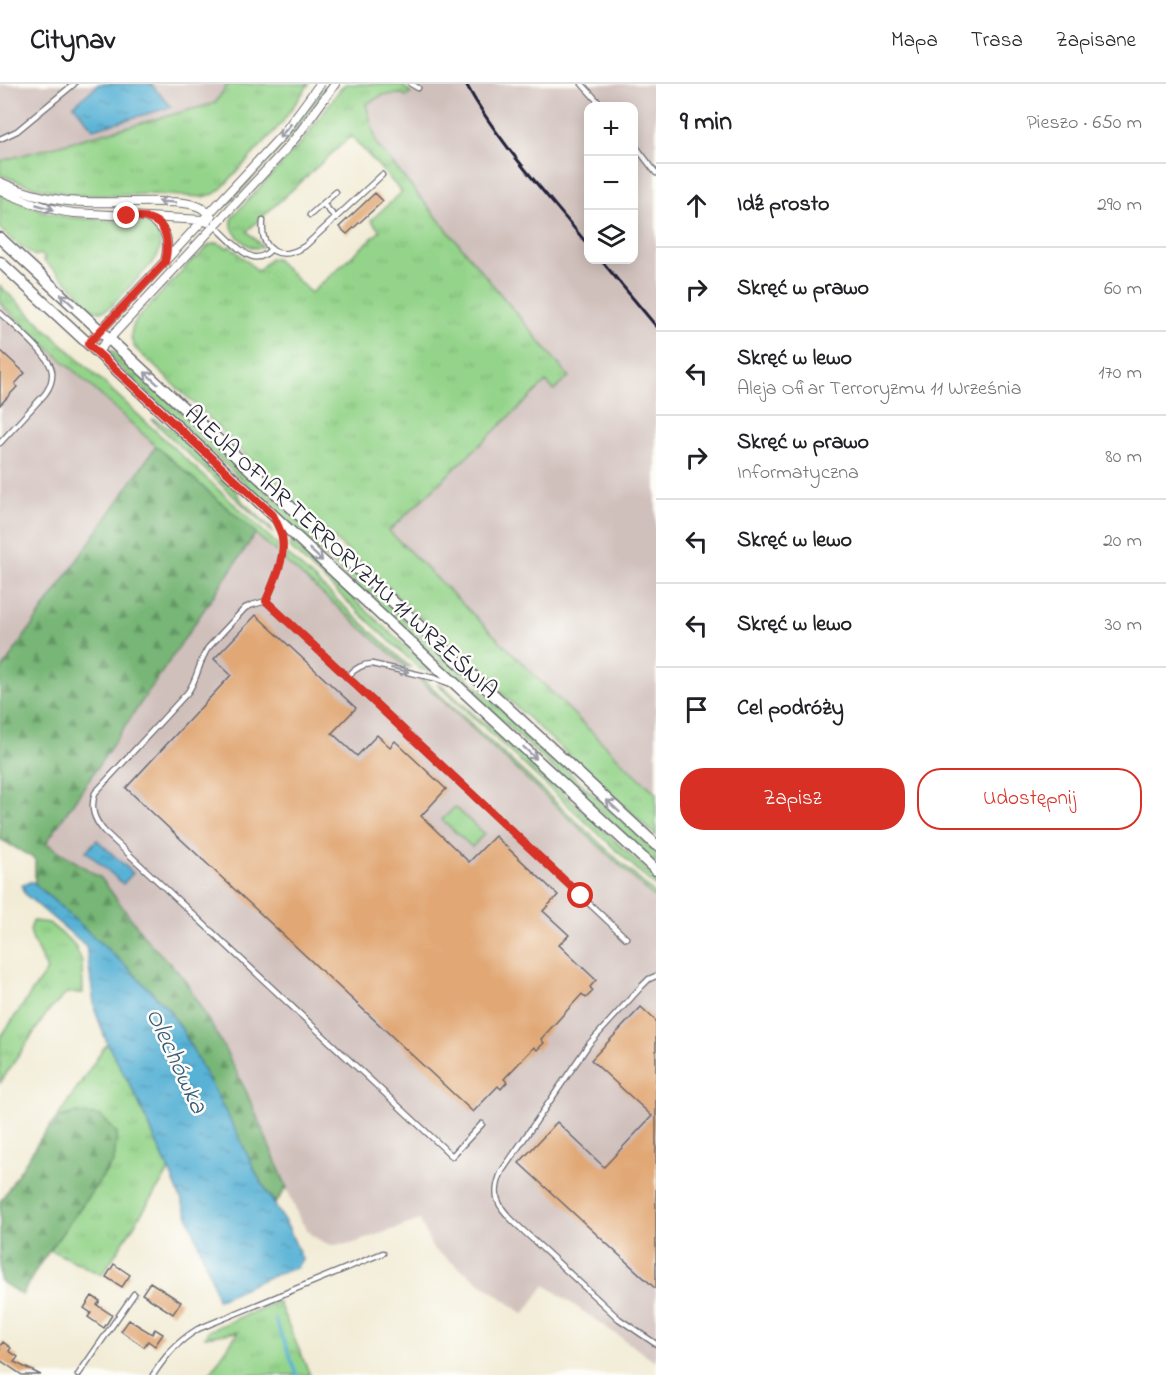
<!DOCTYPE html>
<html lang="pl">
<head>
<meta charset="utf-8">
<style>
  :root { --surface:#fff; --page:#f6f6f6; --text:#202124; --muted:#757577; --line:#e0e0e0; --accent:#d93025 }
  body { margin:0; font-family:"Indie Flower",sans-serif; background:var(--page); color:var(--text) }
  .controls { position:absolute; right:18px; top:18px; display:grid; overflow:hidden; border-radius:12px; box-shadow:0 3px 15px #0003 }
  .controls button { width:54px; height:54px; display:grid; place-items:center; padding:0; border:0; border-bottom:2px solid var(--line); background:var(--surface); color:var(--text); font:30px sans-serif }
  .stop { position:absolute; width:18px; height:18px; margin:-14px; border:4px solid #d93025; border-radius:50%; background:#fff }
  .stop.end { background:#d93025; border-color:#fff; box-shadow:0 2px 6px #0008 }
  .list { margin:0; padding:0; list-style:none }
  h2 { display:flex; justify-content:space-between; align-items:center; height:78px; margin:0; padding:0 24px; font-size:26px }
  h2 small { font-size:20px; font-weight:400; color:var(--muted) }
  .list li { display:grid; grid-template-columns:39px 1fr auto; gap:18px; align-items:center; box-sizing:border-box; height:84px; padding:0 24px; border-top:2px solid var(--line) }
  .list b { display:block; font-size:22px; white-space:nowrap }
  .list p { margin:0; font-size:20px; white-space:nowrap; color:var(--muted) }
  .list em { font-size:20px; font-style:normal; color:var(--muted) }
  .actions { display:flex; gap:12px; padding:18px 24px }
  .actions a { flex:1; padding:14px 0; border:2px solid var(--accent); border-radius:24px; text-align:center; font-size:21px; color:var(--accent) }
  .actions .main { background:var(--accent); color:#fff }
  .icon { flex:none; width:33px; height:33px; fill:none; stroke:currentColor; stroke-width:2; stroke-linecap:round; stroke-linejoin:round }
  .map { position:relative; flex:none; width:656px; height:1291px; overflow:hidden }
  header { display:flex; align-items:center; gap:36px; box-sizing:border-box; height:84px; padding:0 30px; background:var(--surface); border-bottom:2px solid var(--line) }
  header strong { font-size:28px }
  nav { display:flex; gap:33px; margin-inline-start:auto; font-size:21px }
  main { display:flex }
  aside { flex:1; background:var(--surface) }
  .map>svg:first-child { display:block }
  .industrial { fill:#d0c0bc; fill-rule:evenodd }
  .grass { fill:url(#grass-tufts); stroke:#5b7b62; stroke-width:1.5 }
  .forest { fill:url(#forest-firs); stroke:#4c6c58; stroke-width:1.5 }
  .garden { fill:#94d48a; stroke:#5b7b62; stroke-width:1.5 }
  .water { fill:url(#water-ripples); stroke:#3d6a88; stroke-width:1.5 }
  .lines { fill:none; stroke-linecap:round; stroke-linejoin:round }
  .stream { stroke:#58b2d6; stroke-width:3 }
  .building { fill:#e1a775 }
  .service-casing { stroke:#6b6971; stroke-width:7 }
  .minor-casing { stroke:#6b6971; stroke-width:10 }
  .tertiary-casing { stroke:#6b6971; stroke-width:13 }
  .service { stroke:#fff; stroke-width:4.5 }
  .minor { stroke:#fff; stroke-width:8 }
  .tertiary { stroke:#fff; stroke-width:10 }
  .rail { stroke:#22223b; stroke-width:3 }
  .oneway { stroke:#9c9ca7 }
  .route { stroke:#d93025; stroke-width:8 }
  .labels { text-anchor:middle; stroke-width:5; stroke-linejoin:round; paint-order:stroke }
  .street-label { font-size:24px; fill:#22223b; stroke:#fdfcf7 }
  .water-label { font-size:26px; font-style:italic; fill:#385c79; stroke:#fdfcf7 }
</style>
</head>
<body>
<header>
<strong>Citynav</strong>
<nav><a>Mapa</a><a>Trasa</a><a>Zapisane</a></nav>
</header>
<main>
<div class="map">
<svg width="656" height="1291" viewBox="0 0 656 1291">
  <defs>
    <pattern id="grass-tufts" width="24" height="20" patternUnits="userSpaceOnUse" patternTransform="scale(1.5)"><rect width="24" height="20" fill="#94d48a"/><path d="M3 7l-1-3M5 7V3M7 7l1-3M15 17l-1-3M17 17v-4M19 17l1-3" fill="none" stroke="#7fb678"/></pattern>
    <pattern id="forest-firs" width="22" height="20" patternUnits="userSpaceOnUse" patternTransform="scale(1.5)"><rect width="22" height="20" fill="#77b676"/><path d="M5 1l3.5 6h-7zM16 11l3.5 6h-7z" fill="#619462"/></pattern>
    <pattern id="water-ripples" width="26" height="14" patternUnits="userSpaceOnUse" patternTransform="scale(1.5)"><rect width="26" height="14" fill="#58b2d6"/><path d="M2 4q2-2 4 0t4 0M15 11q2-2 4 0t4 0" fill="none" stroke="#4890af"/></pattern>
  </defs>
  <rect width="100%" height="100%" fill="#fdfcf7"/>
  <filter id="ink" filterUnits="userSpaceOnUse"><feTurbulence type="fractalNoise" baseFrequency=".0167" numOctaves="2"/><feDisplacementMap in="SourceGraphic" scale="12" xChannelSelector="R" yChannelSelector="G"/><feConvolveMatrix kernelMatrix="1 2 1 2 8 2 1 2 1" color-interpolation-filters="sRGB"/></filter>
  <filter id="wash" filterUnits="userSpaceOnUse"><feTurbulence type="fractalNoise" baseFrequency=".008" numOctaves="4" result="noise"/><feDisplacementMap in="SourceGraphic" scale="24" xChannelSelector="R" yChannelSelector="G"/><feGaussianBlur stdDeviation="1.35" result="paint"/><feColorMatrix in="noise" values="0 0 0 0 0 0 0 0 0 0 0 0 0 0 0 0 0 1.4 0 .05"/><feComposite in="paint" operator="in"/></filter>
  <g filter="url(#wash)">
    <rect width="100%" height="100%" fill="#f2ecd6"/>
    <!-- industrial -->
    <path class="industrial" d="M0,0H228L215,19L0,77Z
      M422,0H656V709L621,677L388,447L546,298L377,61L366,20L383,11L403,10L406,13ZM588,22H634V176H588Z
      M0,219L156,362L0,588Z
      M256,449L419,595L656,815V1278L545,1201L524,1230L432,1164L420,1136L351,1160L331,1161L321,1157L311,1151L300,1136L246,1007L220,956L174,884L147,856L101,794L45,760Z"/>
    <!-- grass -->
    <path class="grass" d="M228,0H309L281,40L222,104L214,110L203,113L148,110L108,112L74,111L34,103L0,91V77L215,19Z
      M345,0H401L411,9L406,13L403,10L383,11L366,20L377,61L569,293L554,306L546,298L389,447L621,677L656,709V752L262,388L202,327L135,264C129,254 130,245 137,235L195,173L197,174L209,161L218,159L228,164L230,162L258,187L270,175L275,174L311,209L380,147L371,136L402,108L351,52L247,147L262,162C261,163 259,164 258,164C248,165 233,150 232,142C231,137 232,136 233,132L301,59L339,7Z
      M324,2L326,4L293,50L230,119L223,124L291,48Z
      M0,110L47,128L67,133L149,140L156,145L160,150L158,151C162,162 160,169 153,178L111,223L103,227L95,226L86,222L77,207L43,176L45,174L40,170L35,172L12,156L0,145Z
      M0,202L278,461L277,469L156,362L0,219Z
      M110,266H112L127,278L656,769V779L122,285L114,276Z
      M153,335L172,346L230,399L243,418L270,443L274,450L152,336Z
      M291,457L432,587L420,585L289,463Z
      M287,470L410,583L405,582L285,477Z
      M419,595L424,596L656,811V815Z
      M437,600L445,604L480,636L495,645L656,795V803Z
      M33,837L49,839L74,860L82,877L83,909H67L47,929L0,999V954L47,886L33,857L30,846Z
      M107,959L135,1010L169,1087L102,1191L50,1166L113,1077L76,1029L57,1034Z
      M278,1217L310,1291H209L238,1248L205,1253L208,1247Z"/>
    <!-- forest -->
    <path class="forest" d="M156,362L256,449L46,759L101,794L147,856L181,891L187,900L220,956L246,1007L287,1104L275,1120L258,1093L237,1049L181,944L167,924L127,883L35,800V775L0,755V588Z
      M76,1029L101,1032L117,1049L114,1077L39,1181L22,1211L0,1197V1118L41,1054L57,1034Z"/>
    <!-- garden -->
    <path class="garden" d="M455,723L484,750L472,763L442,736Z"/>
    <!-- water -->
    <path class="water" d="M99,0H151L171,23L93,45L74,21Z
      M97,756L133,789L123,800L86,767Z
      M29,798H33L127,883L167,924L181,944L237,1049L258,1093L288,1143L302,1175L297,1183L259,1197L217,1216L212,1196L188,1132L174,1098L135,1010L107,959L95,926L86,862L27,812L23,807L24,804L22,802L25,799L27,800Z"/>
    <g class="lines">
      <!-- stream -->
      <path class="stream" d="M275,1235L297,1291"/>
    </g>
    <g id="blocks">
      <!-- building -->
      <path class="building" d="M375,109L383,117L347,150L339,143Z
        M0,266L25,289L15,300L17,303L0,321Z
        M256,531L356,624L332,649L357,672L377,651L390,663L395,657L446,705L421,732L469,778L495,752L558,811L543,827L569,851L559,861L596,896L590,903L593,907L586,914L582,910L541,955L544,959L537,966L534,963L504,995L507,998L501,1005L498,1002L473,1028L126,704L231,591L214,575Z
        M641,923L656,937V1205L519,1079L557,1038L604,1083L652,1032L591,976Z
        M114,1180L130,1191L122,1203L106,1193Z
        M150,1198L181,1218L173,1230L142,1210Z
        M92,1212L100,1217L97,1221L112,1231L104,1244L88,1233L91,1229L84,1224Z
        M129,1236L152,1250L155,1245L163,1250L155,1262L148,1257L144,1263L121,1247Z
        M3,1258L11,1264L9,1267L18,1273L14,1278L41,1291H22L0,1276V1262Z"/>
    </g>
  </g>
  <g filter="url(#ink)">
    <use href="#blocks" fill-opacity="0" stroke="#6b6971" stroke-width="1.5"/>
    <g class="lines">
      <defs>
        <path id="service" d="M411,0L418,4
          M582,0L602,22
          M0,55L17,47L74,0
          M634,60L656,89
          M323,120L336,134
          M310,131L336,108
          M263,137C260,167 280,178 305,162L382,91
          M215,142C224,150 242,171 254,173C261,174 267,170 271,165
          M0,229C14,242 50,270 52,288C53,297 50,303 45,310L0,359
          M276,439C278,443 281,448 282,452C286,472 273,499 266,517L252,521L245,524L208,564C199,577 198,594 188,608L95,709C90,725 94,735 104,747L452,1072L482,1040
          M266,517L626,854
          M347,593C354,585 361,580 372,580L434,594L451,600
          M656,892L649,895L642,902L589,960L502,1087C491,1111 497,1122 515,1139L619,1235L656,1260
          M78,1291L134,1210
          M153,1291C167,1270 177,1258 198,1245L383,1169"/>
        <path id="minor" d="M0,98C21,108 44,114 67,117C100,120 132,117 165,118C175,118 187,118 197,122C203,124 207,128 211,133
          M0,106C24,117 48,126 74,129L203,136L207,138
          M148,134C168,146 170,156 165,178
          M88,260L283,50L320,0
          M97,268L285,66L297,52L335,0"/>
        <path id="tertiary" d="M0,154L656,761
          M0,178L656,786"/>
      </defs>
      <!-- service casing -->
      <use href="#service" class="service-casing"/>
      <!-- minor casing -->
      <use href="#minor" class="minor-casing"/>
      <!-- tertiary casing -->
      <use href="#tertiary" class="tertiary-casing"/>
      <!-- service -->
      <use href="#service" class="service"/>
      <!-- minor -->
      <use href="#minor" class="minor"/>
      <!-- tertiary -->
      <use href="#tertiary" class="tertiary"/>
      <!-- rail -->
      <path class="rail" d="M466,0C498,59 546,109 588,161
        M601,176L656,242"/>
    </g>
    <!-- one-way arrows -->
    <defs><path id="oneway-shaft" d="M-6 0H5M1.5-3L5.5 0L1.5 3" fill="none" stroke-width="1.6" stroke-linecap="round" stroke-linejoin="round" transform="scale(1.5)"/></defs>
    <g class="oneway">
      <use href="#oneway-shaft" transform="translate(285 47) rotate(130)"/>
      <use href="#oneway-shaft" transform="translate(167 118) rotate(-177)"/>
      <use href="#oneway-shaft" transform="translate(45 123) rotate(16)"/>
      <use href="#oneway-shaft" transform="translate(67 216) rotate(-137)"/>
      <use href="#oneway-shaft" transform="translate(151 294) rotate(-137)"/>
      <use href="#oneway-shaft" transform="translate(316 471) rotate(43)"/>
      <use href="#oneway-shaft" transform="translate(400 586) rotate(13)"/>
      <use href="#oneway-shaft" transform="translate(530 669) rotate(43)"/>
      <use href="#oneway-shaft" transform="translate(613 722) rotate(-137)"/>
    </g>
  </g>
  <g class="lines" filter="url(#ink)">
    <!-- route -->
    <path class="route" d="M127,132C133,133 141,132 147,134C169,139 169,161 165,178L88,260L273,431C276,438 281,446 282,453C286,474 274,498 266,517L581,812"/>
  </g>
  <g class="labels">
    <!-- street labels -->
    <g class="street-label">
      <text transform="translate(342 467) rotate(43)" y="8">ALEJA OFIAR TERRORYZMU 11 WRZEŚNIA</text>
    </g>
    <!-- water labels -->
    <g class="water-label">
      <text transform="translate(178 976) rotate(65)" y="9">Olechówka</text>
    </g>
  </g>
</svg>
<div class="controls">
<button>+</button>
<button>−</button>
<button><svg class="icon" aria-label="layers" viewBox="0 0 24 24"><path d="M12 4l9 5-9 5-9-5zM3 14l9 5 9-5"/></svg></button>
</div>
<div class="stop" style="left:581px;top:812px"></div>
<div class="stop end" style="left:127px;top:132px"></div>
</div>
<aside>
<h2>9 min<small>Pieszo · 650 m</small></h2>
<ul class="list">
<li><svg class="icon" aria-label="ahead" viewBox="0 0 24 24"><path d="M12 20V5M6 11l6-6 6 6"/></svg><div><b>Idź prosto</b></div><em>290 m</em></li>
<li><svg class="icon" aria-label="right" viewBox="0 0 24 24"><path d="M7 20v-9h11M14 6l5 5-5 5"/></svg><div><b>Skręć w prawo</b></div><em>60 m</em></li>
<li><svg class="icon" aria-label="left" viewBox="0 0 24 24"><path d="M17 20v-9H6M10 6l-5 5 5 5"/></svg><div><b>Skręć w lewo</b><p>Aleja Ofiar Terroryzmu 11 Września</p></div><em>170 m</em></li>
<li><svg class="icon" aria-label="right" viewBox="0 0 24 24"><path d="M7 20v-9h11M14 6l5 5-5 5"/></svg><div><b>Skręć w prawo</b><p>Informatyczna</p></div><em>80 m</em></li>
<li><svg class="icon" aria-label="left" viewBox="0 0 24 24"><path d="M17 20v-9H6M10 6l-5 5 5 5"/></svg><div><b>Skręć w lewo</b></div><em>20 m</em></li>
<li><svg class="icon" aria-label="left" viewBox="0 0 24 24"><path d="M17 20v-9H6M10 6l-5 5 5 5"/></svg><div><b>Skręć w lewo</b></div><em>30 m</em></li>
<li><svg class="icon" aria-label="arrive" viewBox="0 0 24 24"><path d="M6 21V4h12l-3 4 3 4H6"/></svg><div><b>Cel podróży</b></div></li>
</ul>
<div class="actions"><a class="main">Zapisz</a><a>Udostępnij</a></div>
</aside>
</main>
</body>
</html>
